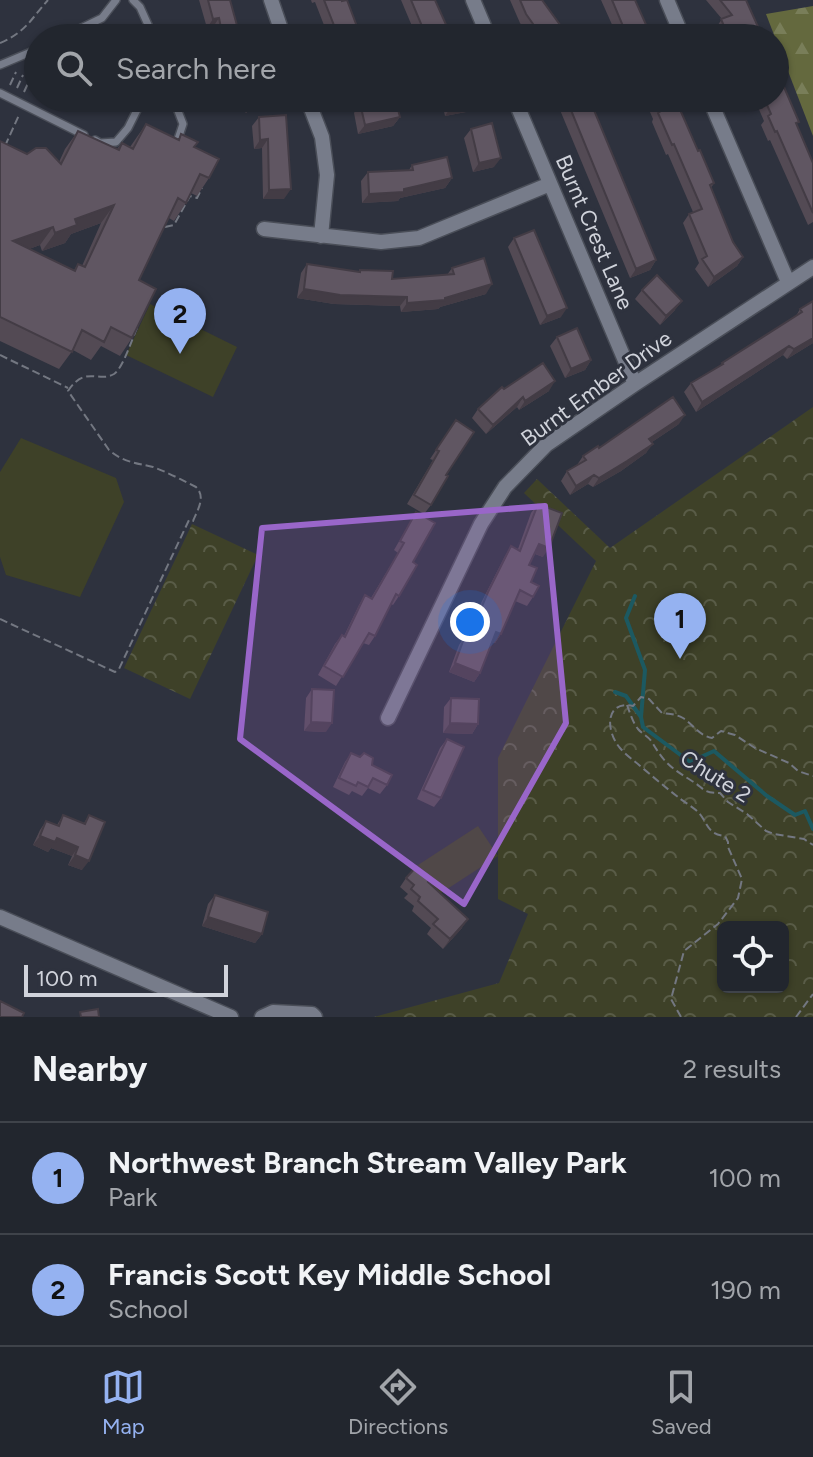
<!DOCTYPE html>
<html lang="en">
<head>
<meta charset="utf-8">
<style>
  :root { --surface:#22262e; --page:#2a2e36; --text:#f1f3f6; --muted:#a2a5aa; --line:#3f434a; --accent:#95b2f1 }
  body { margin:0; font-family:Figtree,sans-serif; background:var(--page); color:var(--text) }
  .controls { position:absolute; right:24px; bottom:24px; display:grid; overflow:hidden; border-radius:12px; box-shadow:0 2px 6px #0004 }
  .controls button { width:72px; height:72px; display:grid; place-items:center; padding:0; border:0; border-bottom:2px solid var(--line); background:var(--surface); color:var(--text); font:40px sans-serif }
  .scale { position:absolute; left:24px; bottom:20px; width:204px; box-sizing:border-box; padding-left:8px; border:4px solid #d0d3db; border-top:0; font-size:22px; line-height:28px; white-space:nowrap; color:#d0d3db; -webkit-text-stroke:6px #2e323e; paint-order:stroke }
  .you { position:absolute; left:470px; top:622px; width:28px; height:28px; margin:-20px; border:6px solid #fff; border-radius:50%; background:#1a73e8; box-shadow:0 0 0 12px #1a73e833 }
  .badge { display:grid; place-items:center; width:52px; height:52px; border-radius:50%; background:var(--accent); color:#111; font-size:26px; font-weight:700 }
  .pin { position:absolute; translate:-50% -66px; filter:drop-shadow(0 2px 4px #0008) }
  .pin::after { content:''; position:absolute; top:42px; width:28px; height:24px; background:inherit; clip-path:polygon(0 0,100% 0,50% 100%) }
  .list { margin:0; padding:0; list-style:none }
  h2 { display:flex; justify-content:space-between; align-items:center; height:104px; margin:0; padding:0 32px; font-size:34px }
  h2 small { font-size:26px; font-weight:400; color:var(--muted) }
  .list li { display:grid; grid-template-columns:52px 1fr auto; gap:24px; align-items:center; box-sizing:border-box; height:112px; padding:0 32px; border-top:2px solid var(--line) }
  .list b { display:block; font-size:30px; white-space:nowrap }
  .list p { margin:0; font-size:26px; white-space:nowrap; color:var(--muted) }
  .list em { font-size:26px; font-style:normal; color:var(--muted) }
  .icon { flex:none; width:44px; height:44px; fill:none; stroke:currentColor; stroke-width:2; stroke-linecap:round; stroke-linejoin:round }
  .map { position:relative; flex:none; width:813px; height:1017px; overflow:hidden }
  .search { position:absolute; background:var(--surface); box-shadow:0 2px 6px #0004; left:24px; right:24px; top:24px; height:88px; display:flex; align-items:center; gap:20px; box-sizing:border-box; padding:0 28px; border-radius:44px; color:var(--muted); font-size:30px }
  .sheet { height:328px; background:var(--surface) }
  nav { display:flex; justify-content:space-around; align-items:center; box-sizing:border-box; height:112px; border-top:2px solid var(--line); background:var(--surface); font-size:22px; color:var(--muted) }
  nav a { display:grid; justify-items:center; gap:4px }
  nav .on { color:var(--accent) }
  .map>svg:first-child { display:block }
  .grass { fill:#3e4128 }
  .forest { fill:url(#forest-firs) }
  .park { fill:url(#park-crowns); fill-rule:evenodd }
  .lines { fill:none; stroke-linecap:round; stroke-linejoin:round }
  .stream { stroke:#1c5961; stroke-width:4 }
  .lane-casing { stroke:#4a4e58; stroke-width:10 }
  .street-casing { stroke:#4a4e58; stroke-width:17 }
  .path { stroke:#737781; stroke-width:2; stroke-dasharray:8 4; stroke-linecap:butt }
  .lane { stroke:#777c8a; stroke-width:7 }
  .street { stroke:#777c8a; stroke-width:14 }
  .wall { fill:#534a54; fill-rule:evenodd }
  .shaded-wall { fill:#433c45 }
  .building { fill:#605662; stroke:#433c45; stroke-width:2; fill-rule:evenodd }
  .marked { fill:#9966c9; fill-opacity:0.2; stroke:#9966c9; stroke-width:6; stroke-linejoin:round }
  .labels { text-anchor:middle; stroke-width:6; stroke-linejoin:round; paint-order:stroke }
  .street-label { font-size:22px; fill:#d0d3db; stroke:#2e323e }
</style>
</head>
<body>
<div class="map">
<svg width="813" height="1017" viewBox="0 0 813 1017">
  <defs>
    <pattern id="forest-firs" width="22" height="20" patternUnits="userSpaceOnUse" patternTransform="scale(2)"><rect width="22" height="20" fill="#64693e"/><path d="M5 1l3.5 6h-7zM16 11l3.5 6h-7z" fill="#797e59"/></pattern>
    <pattern id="park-crowns" width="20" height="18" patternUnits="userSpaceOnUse" patternTransform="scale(2)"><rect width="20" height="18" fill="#3e4128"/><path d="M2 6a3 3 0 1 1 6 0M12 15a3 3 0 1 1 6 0" fill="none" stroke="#595c47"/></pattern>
  </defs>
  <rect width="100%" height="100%" fill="#2e323e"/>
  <!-- grass -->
  <path class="grass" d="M150,304L237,347L213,397L126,355Z
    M21,438L116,478L124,502L80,597L6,575L0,557V472Z
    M478,826L498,856L438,895L418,865Z"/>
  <!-- forest -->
  <path class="forest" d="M813,6V136L766,14Z"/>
  <!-- park -->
  <path class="park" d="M813,407V1017H374L499,983L528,914L498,899V758L596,561L524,493L537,479L610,548ZM723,927H783V987H723Z
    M192,524L258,555L190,699L124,668Z"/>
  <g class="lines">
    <!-- stream -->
    <path class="stream" d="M635,596L626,618L645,670L641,717L643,727L690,762L714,751L767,796L795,815L805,811L813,829
      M615,692L626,696L641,717"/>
    <defs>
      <path id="lane" d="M133,0L140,7L154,38
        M61,38L102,18L116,0
        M0,65L38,49
        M0,93L84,135
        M173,98L183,124L176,145
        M95,140L100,143L116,142L128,128L143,98"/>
      <path id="street" d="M271,0L284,38
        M473,0L489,38
        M667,0L683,38
        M307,98L322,137L327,175L321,236
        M514,98L635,384
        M709,98L788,282
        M264,229L381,242L419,238L550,184
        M388,718L481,524L505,487L546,445L635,384L813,267
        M0,917L231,1017
        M262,1017L273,1012L312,1014L315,1017"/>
    </defs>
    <!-- lane casing -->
    <use href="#lane" class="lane-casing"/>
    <!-- street casing -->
    <use href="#street" class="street-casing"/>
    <!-- path -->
    <path class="path" d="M0,43C26,32 31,19 48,0
      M10,85L16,72
      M17,88L23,75
      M24,92L30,79
      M5,146L19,115
      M165,227L174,225L190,196L197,198L202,188
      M0,355L68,388
      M0,619L115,672L119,669L189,520L193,521C198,509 206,497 196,487C182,480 167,472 153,467C136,463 123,462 109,450L68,391C85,365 99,383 114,374C123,368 132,339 137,328
      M627,705C630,713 633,723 638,729C642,734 648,736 652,742C665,764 670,767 692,781C704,788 702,793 720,793L728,802L747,814L766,831L774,834L804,839L813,845
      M681,1017L671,999L684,951L718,924L738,898L742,879L728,847V842L725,836C706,834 708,822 698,812C693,807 684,802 678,797C665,787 652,776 639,765C633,760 625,754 620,748C606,732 604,700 633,706L641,697L649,699L662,713C669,714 676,714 683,718C694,725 698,735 712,738L721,731L735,735L755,748L789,763L798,771L813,776
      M796,1017L813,994"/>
    <!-- lane -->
    <use href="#lane" class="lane"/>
    <!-- street -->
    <use href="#street" class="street"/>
  </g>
  <!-- wall -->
  <path class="wall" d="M199,0H230L238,29L250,38H215L213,27L207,28Z
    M311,0H342L359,32L358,34L360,38H329L315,2L312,3Z
    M401,0H435L452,38H417Z
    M510,0H542L564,38H530L520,23Z
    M601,0H635L652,38H618Z
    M706,0H746L763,38H719L715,29L722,19Z
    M233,98H265L246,113Z
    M441,98H472L466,112L445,116Z
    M555,98H589L656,260L650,270L630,278Z
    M644,98H675L698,151L714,183L711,188L733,242L743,257L737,266L708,287L695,269L699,263L683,223L689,214L693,212L668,154L666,155L652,122L653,119Z
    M754,98H775L797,125L813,163V222L808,225L770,140L768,141L761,125L764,121Z
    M360,103L400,117L393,126L358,134L354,113Z
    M286,115L284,199H263L262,148L254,149L252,126L259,117Z
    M146,124L178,140L181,134L194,147L209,178L197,196L191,193L186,203L174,221L169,218L139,280L132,338L120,356L101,346L91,360L73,350L59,369L0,341V141L27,154L59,162L65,149L78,131L117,149L122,143L130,147ZM101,223L82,266L78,264L74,270L29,249L40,245L42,251L65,243L71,234Z
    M471,129L494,167L473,172L464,138Z
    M412,165L452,178L445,188L400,198L398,201L362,203L361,181L368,172L409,170Z
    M514,238L561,317L540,325L508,247Z
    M307,264L358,272L360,270L392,279L447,275L452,268L486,294L440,307L438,309L401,312L400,306L334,304L297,298L301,273Z
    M642,290L675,310L660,325L635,299Z
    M813,301V343L787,359L783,355L696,412L684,392L691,383L720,366L722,363L796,316L800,309Z
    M557,337L591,360L585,370L565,378L550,346Z
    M504,389L549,391L519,410L517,407L486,434L472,418L478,409Z
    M456,420L446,475L431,505L424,514L407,504L433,460L430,459Z
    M679,424L652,442L646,453L621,471L593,487L588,484L570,495L561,481L567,471L577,465L583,456L599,448Z
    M538,504L543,557L535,554L529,565L533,597L527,606L515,601L501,634L495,643L492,642L480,673L474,682L449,672L459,645L465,636L467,637L482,601L505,556L511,546L518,549L531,513Z
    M416,512L413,562L399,596L393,605L391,604L375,636L369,645L363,643L336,686L318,675L335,644L342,635L344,636L359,605L365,595L371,598L398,553L394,550Z
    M312,689L326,732L304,731L306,698Z
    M451,698L478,724L472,734L443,733L444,707Z
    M447,739L441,798L434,807L417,799L440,748Z
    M351,753L372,765L387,785L380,794L368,788L362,796L352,791L349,795L333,787L345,762Z
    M63,815L84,823L89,815L82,870L68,865L72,856L51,848L48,852L33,845L40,830L46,821L57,825Z
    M406,878H431L428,882L462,928L443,949L427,934L431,928L412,911L414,906L404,898L408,894L400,887Z
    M215,895L262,934L255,943L202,926L208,904Z"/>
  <!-- shaded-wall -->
  <path class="shaded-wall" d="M219,18L213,27L207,28L213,19Z
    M733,29L726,38H722L726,31Z
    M259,98H265L246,113L252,103Z
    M473,103L466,112L445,116L451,107Z
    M400,117L393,126L358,134L365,125Z
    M268,139L262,148L254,149L260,140Z
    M501,158L494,167L473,172L479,163Z
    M452,178L445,188L400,198L398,201L362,203L369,194L404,189Z
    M291,189L284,199H263L269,190Z
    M114,205L101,223L71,234L65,243L42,251L55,233L75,219Z
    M53,227L40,245L1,259L13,241Z
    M743,257L737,266L708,287L714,277Z
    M656,260L650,270L630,278L636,269Z
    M492,284L486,294L440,307L438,309L401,312L407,303L445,298Z
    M304,289L407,297L400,306L334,304L297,298Z
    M682,301L675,310L660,325L666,316Z
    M567,308L561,317L540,325L547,316Z
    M813,338V343L787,359L794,349Z
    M789,346L783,355L696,412L702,402Z
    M591,360L585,370L565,378L571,369Z
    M555,381L549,391L519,410L525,401Z
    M523,397L517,407L486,434L493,425Z
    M685,415L679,424L643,448L649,439Z
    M653,444L646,453L621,471L593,487L599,478Z
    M594,475L588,484L570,495L576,486Z
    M539,544L549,548L543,557L533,553Z
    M496,632L501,634L495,643L489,641Z
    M455,663L480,673L474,682L449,672Z
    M311,722L332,723L326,732L304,731Z
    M450,723L478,724L472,734L443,733Z
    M40,836L57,838L78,847L72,856L51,848L48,852L33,845Z
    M75,855L89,861L82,870L68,865Z
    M208,917L262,934L255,943L202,926Z
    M468,919L462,928L443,949L450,939Z"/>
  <!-- building -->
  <path class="building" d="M208,0H230L238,29L248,27L250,38H223L219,18L213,19Z
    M324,0H342V1L347,0L359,32L358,33L360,38H339Z
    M411,0H435L452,38H427Z
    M520,0H542L563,29L561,31L564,38H543L526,14Z
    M612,0H635L652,38H628Z
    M720,0H746L763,38H736L733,29L726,31L721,19L732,15Z
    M775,66L799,122L796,123L813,163V213L777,131L775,132L768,116L771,114L764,98H775Z
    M247,98H259L252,103Z
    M385,98H395L400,117L365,125L360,103Z
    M449,98H472L473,103L451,107Z
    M566,98H589L656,260L636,269Z
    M655,98H675L698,151L700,150L714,183L710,185L733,242L743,257L714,277L702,259L707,256L689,214L702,209L674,144L672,145L658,113L661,111Z
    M286,115L291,189L269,190L268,139L260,140L259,117Z
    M492,123L501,158L479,163L471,129Z
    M146,124L179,140L181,134L198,142L194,147L219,159L209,178L200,174L186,203L178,198L139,280L156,289L132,338L111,327L104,342L82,330L72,352L0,317V141L27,154L36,148H46L61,164L78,131L119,150L122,143L133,149ZM114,205L85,267L78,264L75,271L13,241L53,227L55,233L77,225L75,219Z
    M447,157L452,178L404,189V192L369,194L368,172L413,170L412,165Z
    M534,230L567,308L547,316L514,238Z
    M484,258L492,284L445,298V300L407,303V297L340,295L304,289L307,264L360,272V270L393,271L392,279L454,274L452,268Z
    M657,275L682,301L666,316L642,290Z
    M813,301V338L794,349L789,346L702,402L691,383L723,364L722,363L802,312L800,309Z
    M577,328L591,360L571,369L557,337Z
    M543,363L555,381L525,401L523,397L493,425L478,409L502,387L504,389Z
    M673,397L685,415L649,439L653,444L627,461L599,478L594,475L576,486L567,471L586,460L583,456L598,446L599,448Z
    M456,420L474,432L446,475L448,476L431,505L414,495L439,451L436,450Z
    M538,504L562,513L549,548L539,544L529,565L537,568L531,582L539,586L533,597L520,590L501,634L496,632L480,673L455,663L465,636L469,637L488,592L511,546L520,551Z
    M416,512L435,523L413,562L417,565L399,596L396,594L375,636L369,633L343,677L324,666L342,635L345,637L365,595L372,599L404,543L400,541Z
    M312,689L334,690L332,723L311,722Z
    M451,698L479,699L478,724L450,723Z
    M447,739L464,747L441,798L423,790Z
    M351,753L360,757L364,753L373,758L372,765L392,775L387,785L373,778L368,787L358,782L356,786L339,778Z
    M63,815L85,824L89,815L105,822L89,861L75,855L78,847L57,838L55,842L40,836L46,821L59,826Z
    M417,866L431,878L428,882L468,919L450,939L433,924L438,919L418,901L420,897L411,889L414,885L406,878Z
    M215,895L268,912L262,934L208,917Z
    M0,1001L24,1013L22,1017H0Z
    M98,1009L99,1017H81L80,1012Z"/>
  <!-- marked area -->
  <path class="marked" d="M545,506L566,723L464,904L240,739L262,528Z"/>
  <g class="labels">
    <!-- street labels -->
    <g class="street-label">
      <text transform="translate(595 232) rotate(67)" y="8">Burnt Crest Lane</text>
      <text transform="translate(596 388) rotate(-36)" y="8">Burnt Ember Drive</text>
      <text transform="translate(716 776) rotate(32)" y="8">Chute 2</text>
    </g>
  </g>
</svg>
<div class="controls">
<button><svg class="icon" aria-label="locate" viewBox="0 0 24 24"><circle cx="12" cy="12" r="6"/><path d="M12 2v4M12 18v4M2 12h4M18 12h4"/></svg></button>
</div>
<div class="scale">100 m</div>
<div class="you"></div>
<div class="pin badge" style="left:680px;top:659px">1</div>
<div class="pin badge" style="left:180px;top:354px">2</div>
<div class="search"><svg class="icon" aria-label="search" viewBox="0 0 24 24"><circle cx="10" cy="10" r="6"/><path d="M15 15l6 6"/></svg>Search here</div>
</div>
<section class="sheet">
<h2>Nearby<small>2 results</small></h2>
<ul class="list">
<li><span class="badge">1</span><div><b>Northwest Branch Stream Valley Park</b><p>Park</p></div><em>100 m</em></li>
<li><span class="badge">2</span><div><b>Francis Scott Key Middle School</b><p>School</p></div><em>190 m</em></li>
</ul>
</section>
<nav>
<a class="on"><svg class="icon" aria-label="map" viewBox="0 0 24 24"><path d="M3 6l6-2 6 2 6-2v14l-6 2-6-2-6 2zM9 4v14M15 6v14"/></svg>Map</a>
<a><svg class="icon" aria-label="directions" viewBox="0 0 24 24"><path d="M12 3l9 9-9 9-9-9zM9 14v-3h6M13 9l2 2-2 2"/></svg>Directions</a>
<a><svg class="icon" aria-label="saved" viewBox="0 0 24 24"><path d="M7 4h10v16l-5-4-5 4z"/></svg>Saved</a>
</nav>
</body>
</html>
